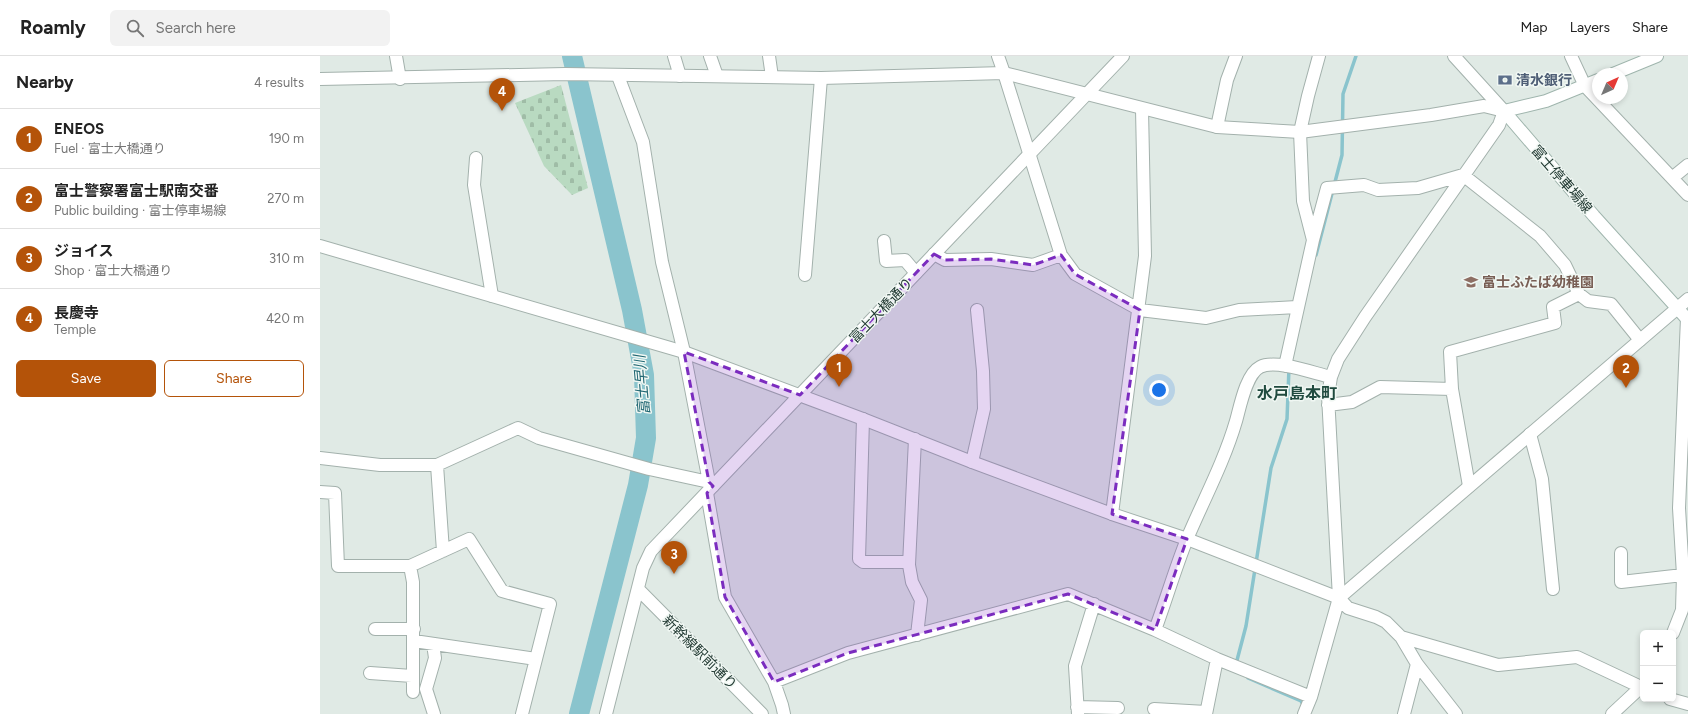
<!DOCTYPE html>
<html lang="en">
<head>
<meta charset="utf-8">
<style>
  :root { --surface:#fff; --page:#f2f2f2; --text:#222; --muted:#767676; --line:#e0e0e0; --accent:#b45309 }
  body { margin:0; font-family:Figtree,"Noto Sans JP",sans-serif; background:var(--page); color:var(--text) }
  .controls { position:absolute; right:12px; bottom:12px; display:grid; overflow:hidden; border-radius:6px; box-shadow:0 2px 6px #0003 }
  .controls button { width:36px; height:36px; display:grid; place-items:center; padding:0; border:0; border-bottom:1px solid var(--line); background:var(--surface); color:var(--text); font:20px sans-serif }
  .compass { position:absolute; left:1272px; top:12px; width:36px; height:36px; border-radius:50%; background:var(--surface); box-shadow:0 2px 6px #0003; rotate:44deg }
  .you { position:absolute; left:839px; top:334px; width:14px; height:14px; margin:-10px; border:3px solid #fff; border-radius:50%; background:#1a73e8; box-shadow:0 0 0 6px #1a73e833 }
  .badge { display:grid; place-items:center; width:26px; height:26px; border-radius:50%; background:var(--accent); color:#fff; font-size:13px; font-weight:700 }
  .pin { position:absolute; translate:-50% -33px; filter:drop-shadow(0 1px 2px #0008) }
  .pin::after { content:''; position:absolute; top:21px; width:14px; height:12px; background:inherit; clip-path:polygon(0 0,100% 0,50% 100%) }
  .list { margin:0; padding:0; list-style:none }
  h2 { display:flex; justify-content:space-between; align-items:center; height:52px; margin:0; padding:0 16px; font-size:17px }
  h2 small { font-size:13px; font-weight:400; color:var(--muted) }
  .list li { display:grid; grid-template-columns:26px 1fr auto; gap:12px; align-items:center; box-sizing:border-box; height:60px; padding:0 16px; border-top:1px solid var(--line) }
  .list b { display:block; font-size:15px; white-space:nowrap }
  .list p { margin:0; font-size:13px; white-space:nowrap; color:var(--muted) }
  .list em { font-size:13px; font-style:normal; color:var(--muted) }
  .actions { display:flex; gap:8px; padding:12px 16px }
  .actions a { flex:1; padding:9px 0; border:1px solid var(--accent); border-radius:6px; text-align:center; font-size:14px; color:var(--accent) }
  .actions .main { background:var(--accent); color:#fff }
  .icon { flex:none; width:22px; height:22px; fill:none; stroke:currentColor; stroke-width:2; stroke-linecap:round; stroke-linejoin:round }
  .map { position:relative; flex:none; width:1368px; height:658px; overflow:hidden }
  header { display:flex; align-items:center; gap:24px; box-sizing:border-box; height:56px; padding:0 20px; background:var(--surface); border-bottom:1px solid var(--line) }
  header strong { font-size:19px }
  nav { display:flex; gap:22px; margin-inline-start:auto; font-size:14px }
  .search { width:280px; height:36px; background:var(--page); display:flex; align-items:center; gap:10px; box-sizing:border-box; padding:0 14px; border-radius:6px; color:var(--muted); font-size:15px }
  main { display:flex }
  aside { flex:1; background:var(--surface) }
  .map>svg:first-child { display:block }
  .cemetery { fill:url(#cemetery-stones) }
  .lines { fill:none; stroke-linecap:round; stroke-linejoin:round }
  .stream { stroke:#8ac4cd; stroke-width:3.5 }
  .river { stroke:#8ac4cd; stroke-width:20 }
  .minor-casing { stroke:#a3b1ac; stroke-width:14 }
  .tertiary-casing { stroke:#a3b1ac; stroke-width:14 }
  .secondary-casing { stroke:#9fb5ad; stroke-width:14 }
  .minor { stroke:#fff; stroke-width:12 }
  .tertiary { stroke:#fff; stroke-width:12 }
  .secondary { stroke:#fff; stroke-width:12 }
  .marked { fill:#7b2cbf; fill-opacity:0.2; stroke:#7b2cbf; stroke-width:3; stroke-dasharray:8 5; stroke-linejoin:round }
  .labels { text-anchor:middle; stroke-width:3; stroke-linejoin:round; paint-order:stroke }
  .service-label { font-size:14px; font-weight:bold; fill:#4e5e75; stroke:#f0f7f3; text-anchor:start }
  .street-label { font-size:14px; fill:#213932; stroke:#f0f7f3 }
  .education-label { font-size:14px; font-weight:bold; fill:#785e54; stroke:#f0f7f3; text-anchor:start }
  .water-label { font-size:15px; font-style:italic; fill:#1f6672; stroke:#f0f7f3 }
  .quarter-label { font-size:16px; font-weight:bold; fill:#1f4a3e; stroke:#f0f7f3 }
</style>
</head>
<body>
<header>
<strong>Roamly</strong>
<div class="search"><svg class="icon" aria-label="search" viewBox="0 0 24 24"><circle cx="10" cy="10" r="6"/><path d="M15 15l6 6"/></svg>Search here</div>
<nav><a>Map</a><a>Layers</a><a>Share</a></nav>
</header>
<main>
<aside>
<h2>Nearby<small>4 results</small></h2>
<ul class="list">
<li><span class="badge">1</span><div><b>ENEOS</b><p>Fuel · 富士大橋通り</p></div><em>190 m</em></li>
<li><span class="badge">2</span><div><b>富士警察署富士駅南交番</b><p>Public building · 富士停車場線</p></div><em>270 m</em></li>
<li><span class="badge">3</span><div><b>ジョイス</b><p>Shop · 富士大橋通り</p></div><em>310 m</em></li>
<li><span class="badge">4</span><div><b>長慶寺</b><p>Temple</p></div><em>420 m</em></li>
</ul>
<div class="actions"><a class="main">Save</a><a>Share</a></div>
</aside>
<div class="map">
<svg width="1368" height="658" viewBox="0 0 1368 658">
  <defs>
    <pattern id="cemetery-stones" width="16" height="16" patternUnits="userSpaceOnUse"><rect width="16" height="16" fill="#b9dac1"/><path d="M2 7V4a2 2 0 0 1 4 0v3zM10 15v-3a2 2 0 0 1 4 0v3z" fill="#9fbca6"/></pattern>
  </defs>
  <rect width="100%" height="100%" fill="#e0eae5"/>
  <!-- cemetery -->
  <path class="cemetery" d="M241,29L268,132L252,139L224,110L195,47Z"/>
  <g class="lines">
    <!-- stream -->
    <path class="stream" d="M996,199L1022,99L1023,38L1036,0
      M936,507L951,412L967,363L969,312
      M916,608L926,570L935,513
      M928,622L981,645L984,650"/>
    <!-- river -->
    <path class="river" d="M252,0L312,254L324,319L326,382L318,429L259,658"/>
    <defs>
      <path id="minor" d="M76,0L80,23
        M354,0L360,20
        M390,0L397,20
        M449,0L452,21
        M678,0L684,17L741,199L755,218L820,254L886,262L919,254L977,251
        M1251,0L1265,30L1368,139
        M298,20L323,86L342,206L364,296L389,426
        M897,71L907,24L916,0
        M156,102L154,129L172,240
        M1352,122L1368,109
        M993,184L1007,132L1044,129L1058,134L1098,132L1143,119L1220,180L1245,209L1259,238L1268,245L1291,248L1320,284
        M564,185L566,205L585,204L596,217
        M614,198L625,204L671,203L713,209L741,199
        M485,219L501,22
        M965,310L993,184L983,145L980,76L988,40L999,0
        M1008,349L1032,346L1060,331L1132,333
        M543,363L539,503L543,506H589
        M1210,378L1222,423L1233,533
        M595,383L589,509L592,526L601,544L597,579
        M0,402L60,409H117L198,372L219,382L329,413L389,426L393,430
        M652,406L664,353L663,315L657,254
        M117,409L123,495
        M1149,430L1132,333L1130,296L1235,267L1233,251L1259,238
        M0,436L15,437L18,510H90L149,483L182,535L230,548L202,658
        M387,437L405,541L454,626L462,649L464,658
        M792,458L825,200L822,53
        M1301,497V526L1363,519
        M90,510L93,526V636
        M1019,542L1028,552L1056,561L1066,566L1081,581L1178,609L1257,601L1323,632
        M55,573H94
        M835,574C846,544 855,513 867,483C884,443 904,406 916,365C920,351 926,318 940,311C956,303 993,317 1011,321
        M1353,577L1362,554L1363,519L1359,452L1367,262
        M1081,581L1097,608L1136,658
        M94,585L216,603
        M113,588L115,602L106,633L114,658
        M50,617L92,620
        M454,626L528,597L748,538L835,574L897,603L991,641
        M1350,643L1368,648
        M757,651L798,652
        M834,653L886,656
        M758,658L755,610L774,548
        M886,658L897,603
        M984,658L991,641L1019,542L1008,340L1011,321L1018,303L1045,261L1179,69L1184,55
        M1084,658L1097,608
        M1292,658L1321,631"/>
      <path id="tertiary" d="M1134,0L1184,55
        M0,23L245,18L501,22L684,17L897,71L980,76L1111,59L1164,50L1184,55
        M0,190L364,296L543,363L652,406L792,458L867,483L1019,542L1368,243
        M319,534L442,658
        M286,658L323,512L331,495L803,0"/>
      <path id="secondary" d="M1293,18L1337,0
        M1278,24L1226,45L1184,55L1274,160L1368,264"/>
    </defs>
    <!-- minor casing -->
    <use href="#minor" class="minor-casing"/>
    <!-- tertiary casing -->
    <use href="#tertiary" class="tertiary-casing"/>
    <!-- secondary casing -->
    <use href="#secondary" class="secondary-casing"/>
    <!-- minor -->
    <use href="#minor" class="minor"/>
    <!-- tertiary -->
    <use href="#tertiary" class="tertiary"/>
    <!-- secondary -->
    <use href="#secondary" class="secondary"/>
  </g>
  <!-- marked area -->
  <path class="marked" d="M614,198L625,204L671,203L713,209L741,199L755,218L820,254L792,458L867,483L835,574L748,538L528,597L454,626L405,541L387,437L393,430L389,426L364,296L480,339Z"/>
  <!-- icons -->
  <defs>
    <symbol id="bank-bare" viewBox="-9 -9 18 18"><path d="M-6-4H6V4H-6ZM0-2.3a2.3 2.3 0 1 0 0 4.6a2.3 2.3 0 1 0 0-4.6Z" fill="#5c6f8a" stroke="#f0f7f3" stroke-width="2.5" paint-order="stroke"/></symbol>
    <symbol id="school-bare" viewBox="-9 -9 18 18"><path d="M0-5L7-2L0 1L-7-2ZM-4 1L0 2.5L4 1V4Q0 6-4 4Z" fill="#8d6e63" stroke="#f0f7f3" stroke-width="2.5" paint-order="stroke"/></symbol>
  </defs>
  <g fill-rule="evenodd">
    <use href="#bank-bare" x="1175" y="14" width="20" height="20"/>
    <use href="#school-bare" x="1141" y="216" width="20" height="20"/>
  </g>
  <g class="labels">
    <!-- service labels -->
    <g class="service-label">
      <text x="1196" y="29">清水銀行</text>
    </g>
    <!-- street labels -->
    <g class="street-label">
      <text transform="translate(1242 123) rotate(49)" y="5">富士停車場線</text>
      <text transform="translate(561 254) rotate(-46)" y="5">富士大橋通り</text>
      <text transform="translate(380 596) rotate(45)" y="5">新幹線駅前通り</text>
    </g>
    <!-- education labels -->
    <g class="education-label">
      <text x="1162" y="231">富士ふたば幼稚園</text>
    </g>
    <!-- water labels -->
    <g class="water-label">
      <text transform="translate(322 329) rotate(-95)" y="5">富士早川</text>
    </g>
    <!-- quarter labels -->
    <g class="quarter-label">
      <text x="977" y="343">水戸島本町</text>
    </g>
  </g>
</svg>
<div class="controls">
<button>+</button>
<button>−</button>
</div>
<svg class="compass" viewBox="-18 -18 36 36"><path d="M0-13l5 13h-10z" fill="#e53935"/><path d="M0 13l5-13h-10z" fill="#767676"/></svg>
<div class="you"></div>
<div class="pin badge" style="left:519px;top:331px">1</div>
<div class="pin badge" style="left:1306px;top:332px">2</div>
<div class="pin badge" style="left:354px;top:518px">3</div>
<div class="pin badge" style="left:182px;top:55px">4</div>
</div>
</main>
</body>
</html>
